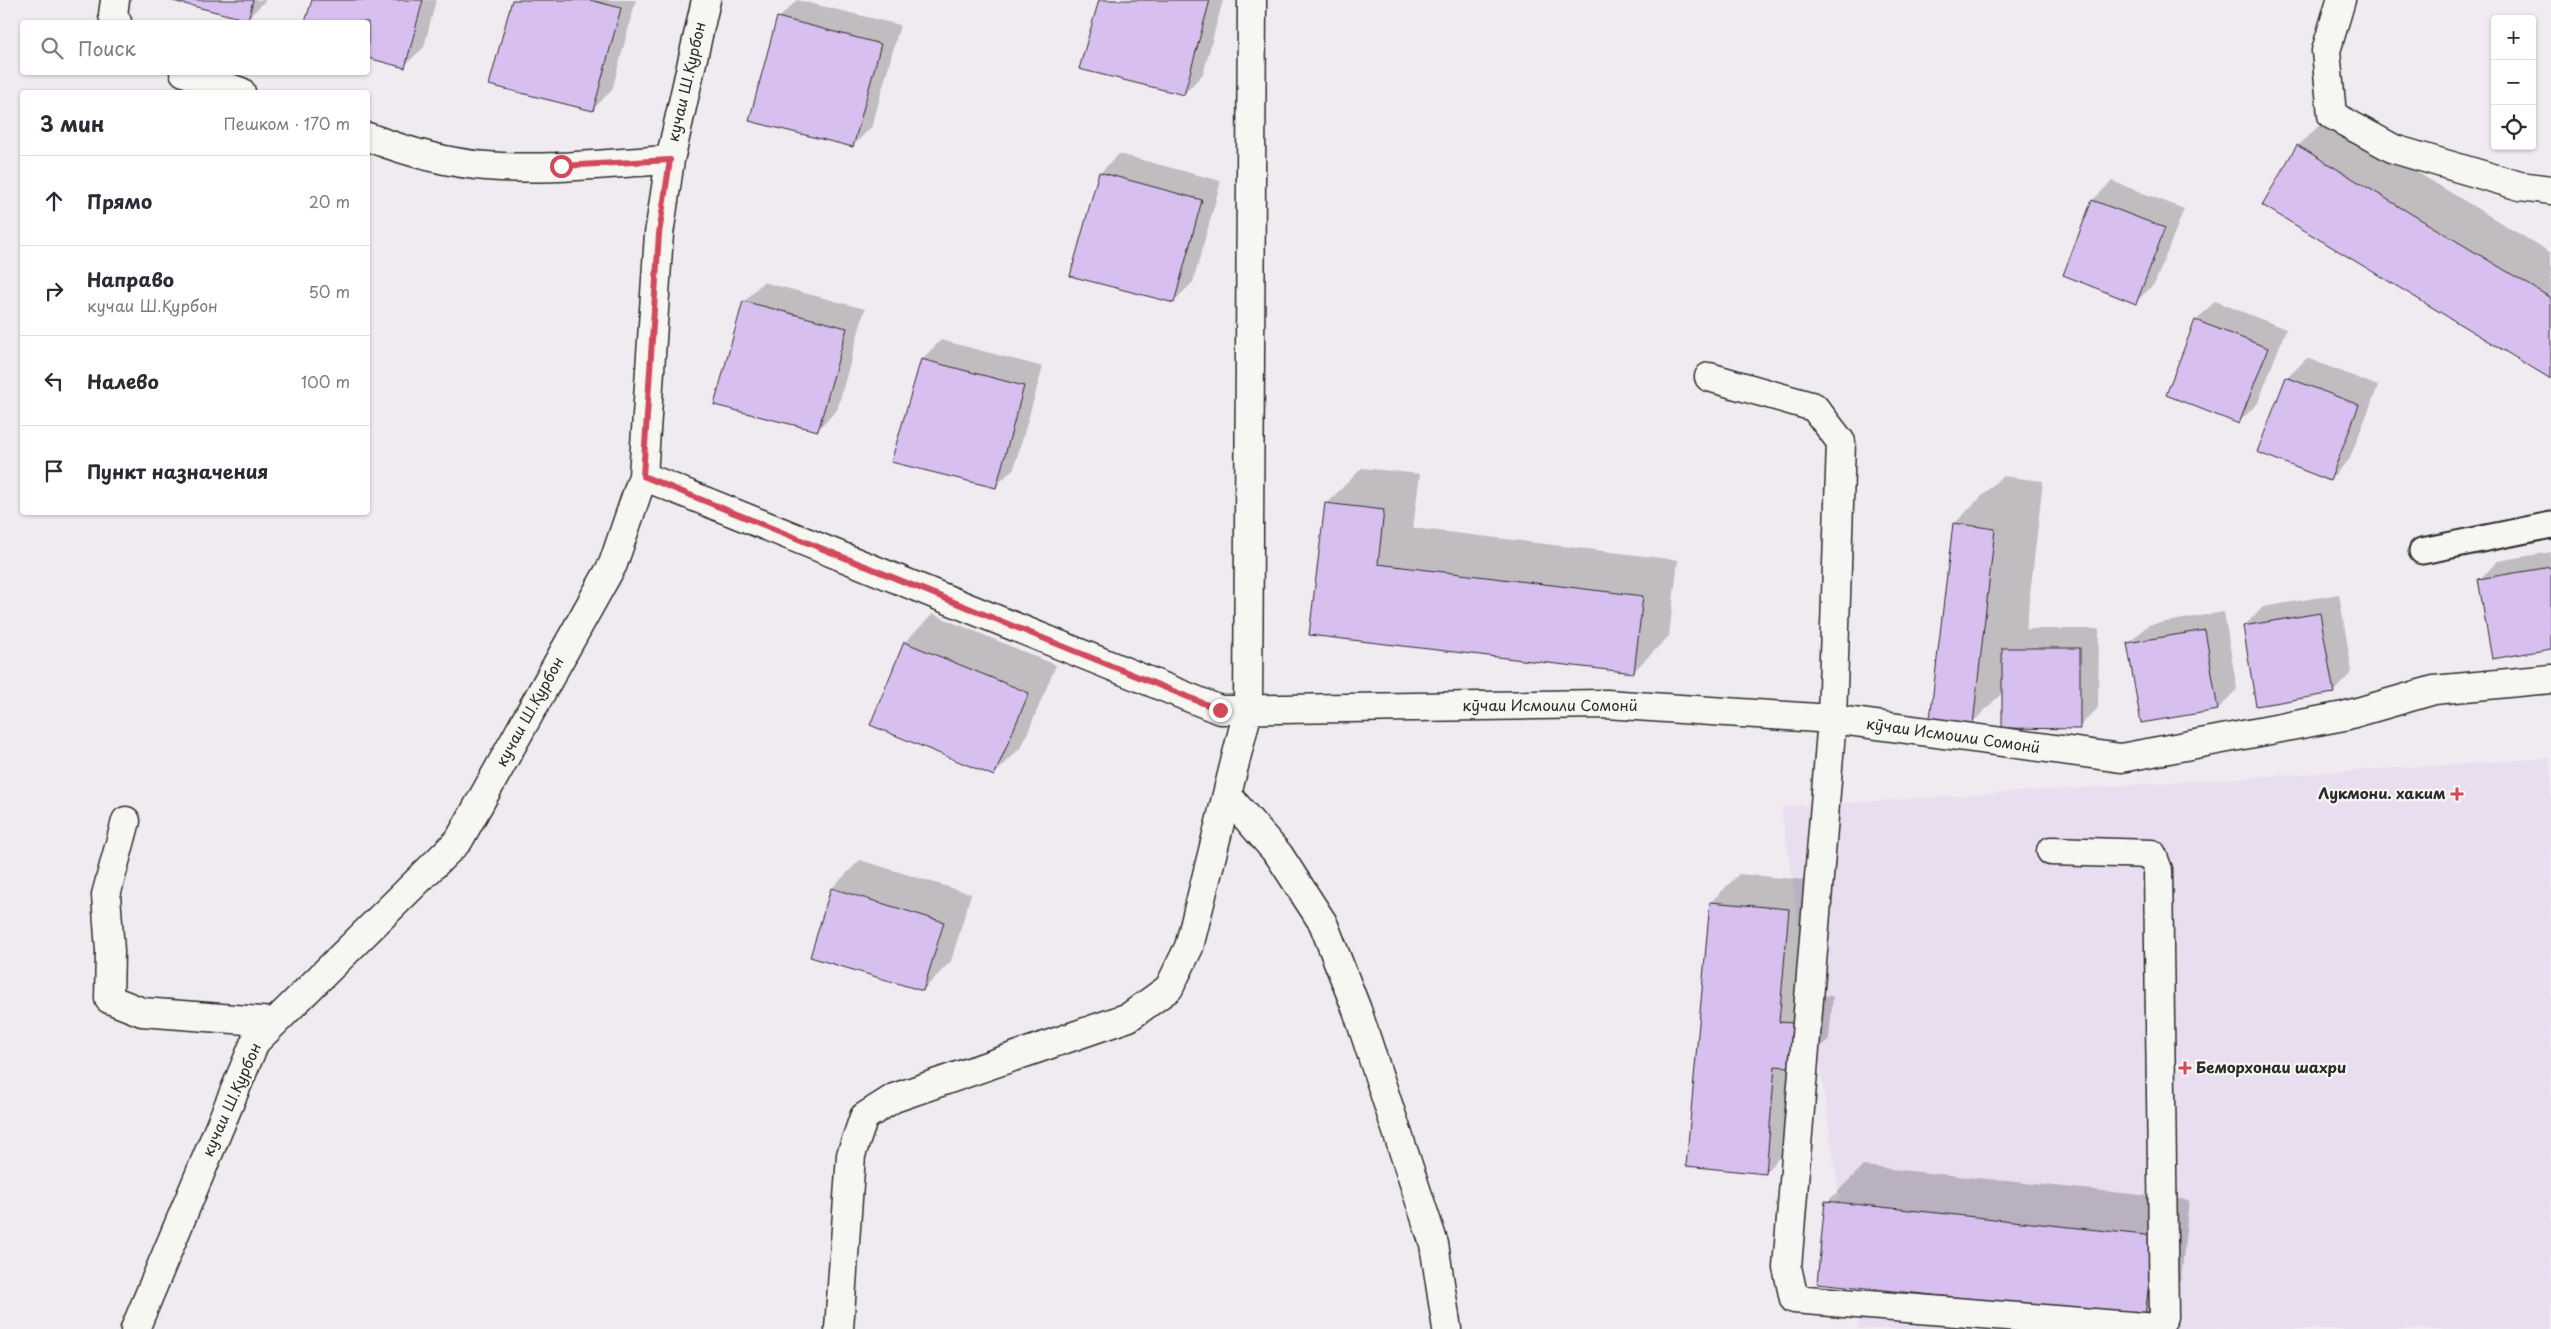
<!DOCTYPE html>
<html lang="ru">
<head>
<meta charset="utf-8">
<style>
  :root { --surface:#fff; --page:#f2f2f3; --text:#2b2b33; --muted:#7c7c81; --line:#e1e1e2 }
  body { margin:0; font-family:"Playpen Sans",sans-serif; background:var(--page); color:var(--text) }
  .controls { position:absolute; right:15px; top:15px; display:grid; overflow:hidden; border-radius:5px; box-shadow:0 1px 4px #0004 }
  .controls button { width:45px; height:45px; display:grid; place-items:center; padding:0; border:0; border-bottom:1px solid var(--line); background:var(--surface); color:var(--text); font:25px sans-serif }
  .stop { position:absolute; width:15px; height:15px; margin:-11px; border:4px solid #d1495b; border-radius:50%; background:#fff }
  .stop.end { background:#d1495b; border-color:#fff; box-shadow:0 1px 5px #0008 }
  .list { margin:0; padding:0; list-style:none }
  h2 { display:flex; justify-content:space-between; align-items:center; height:65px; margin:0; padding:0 20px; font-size:21px }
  h2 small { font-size:16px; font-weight:400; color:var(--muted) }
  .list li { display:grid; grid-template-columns:32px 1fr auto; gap:15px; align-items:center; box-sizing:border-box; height:90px; padding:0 20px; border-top:1px solid var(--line) }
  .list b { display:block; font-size:19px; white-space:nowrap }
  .list p { margin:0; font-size:16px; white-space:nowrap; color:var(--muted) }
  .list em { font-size:16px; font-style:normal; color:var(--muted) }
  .icon { flex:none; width:28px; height:28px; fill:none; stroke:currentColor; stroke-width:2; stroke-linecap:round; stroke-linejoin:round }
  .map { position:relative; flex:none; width:2551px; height:1329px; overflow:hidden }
  .search { position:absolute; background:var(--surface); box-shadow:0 1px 4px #0004; left:20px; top:20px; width:350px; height:55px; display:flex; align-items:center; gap:12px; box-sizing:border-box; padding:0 18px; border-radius:5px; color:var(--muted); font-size:19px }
  .panel { position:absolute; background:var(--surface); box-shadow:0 1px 4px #0004; left:20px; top:90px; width:350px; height:425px; border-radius:5px }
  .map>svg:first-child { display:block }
  .built { fill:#e8def0 }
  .shadow { fill:#0003 }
  .building { fill:#d7bfef; stroke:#2b2b2b }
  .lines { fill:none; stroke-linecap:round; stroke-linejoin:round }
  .lane-casing { stroke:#2b2b2b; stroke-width:29 }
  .street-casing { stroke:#2b2b2b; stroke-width:31 }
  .lane { stroke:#f6f6f2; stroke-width:25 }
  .street { stroke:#f6f6f2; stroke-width:28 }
  .route { stroke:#d1495b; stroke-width:6 }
  .poi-dot { fill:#d1495b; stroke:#f6f6f2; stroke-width:2 }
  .labels { text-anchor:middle; stroke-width:4.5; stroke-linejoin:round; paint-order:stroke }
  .street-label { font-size:15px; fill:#2b2b2b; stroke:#f6f6f2 }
  .poi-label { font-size:15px; font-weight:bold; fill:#2b2b2b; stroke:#f6f6f2; text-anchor:end }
</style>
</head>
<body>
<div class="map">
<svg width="2551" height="1329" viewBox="0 0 2551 1329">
  <rect width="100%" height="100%" fill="#f0ebf1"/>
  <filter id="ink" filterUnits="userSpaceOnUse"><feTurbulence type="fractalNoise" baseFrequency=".02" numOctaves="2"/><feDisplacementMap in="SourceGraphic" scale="10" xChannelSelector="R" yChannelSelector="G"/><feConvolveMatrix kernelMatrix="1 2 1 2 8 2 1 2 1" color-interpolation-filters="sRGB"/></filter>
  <g filter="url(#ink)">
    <!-- built -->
    <path class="built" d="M2551,758V1329H1859L1781,807Z"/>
    <!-- shadow -->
    <path class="shadow" d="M174,0H266L248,18Z
      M313,0H436L424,47L404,66L368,57V22H307Z
      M513,0H636L612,90L592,110Z
      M797,0L900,25L872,126L853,146L779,18Z
      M1100,0H1223L1203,74L1184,94Z
      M2327,118L2551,253V378L2298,146Z
      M1119,154L1221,181L1193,282L1174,301L1100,173Z
      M2112,181L2184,209L2155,283L2136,302L2064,274L2093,200Z
      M763,282L865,309L837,410L818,429L744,302Z
      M2215,301L2286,329L2258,403L2239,422L2196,321Z
      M941,340L1043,367L1014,468L995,487L922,359Z
      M2307,358L2378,386L2349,460L2330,479L2259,451L2287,378Z
      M1362,468L1420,474L1413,528L1678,560L1669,636L1633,672L1311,634L1326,504Z
      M2002,476L2043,481L2026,629H2099L2098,708L2079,727L2003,692L1972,723L1954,524Z
      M2551,552V648L2479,580L2498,561Z
      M2339,594L2352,672L2333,692L2244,626L2263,607Z
      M2224,612L2237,689L2218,709L2128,644L2148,625Z
      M933,614L1056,665L1022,746L994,775L871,724L905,642Z
      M860,860L971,894L951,961L923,990L812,956L832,888Z
      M1739,874L1817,881L1806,994L1833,996L1829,1039L1801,1067L1793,1144L1765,1172L1711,902Z
      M1863,1166L2189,1200L2181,1280L2145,1316L1827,1202Z"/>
    <!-- building -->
    <path class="building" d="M169,0H253L248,20Z
      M312,0H423L405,68L368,58V22H305Z
      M512,0H590L621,8L593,111L489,85Z
      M1099,0H1210L1184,95L1079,69Z
      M777,17L881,44L853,147L749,121Z
      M2297,145L2551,298V379L2262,205Z
      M1099,172L1202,200L1174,303L1070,276Z
      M2092,200L2165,228L2136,304L2063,275Z
      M743,301L847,328L818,431L714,405Z
      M2195,320L2268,348L2239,424L2166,395Z
      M921,359L1024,386L996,488L891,462Z
      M2286,377L2359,405L2330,481L2257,452Z
      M1325,503L1384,510L1378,564L1643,596L1634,673L1309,635Z
      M1953,523L1995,529L1973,724L1930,719Z
      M2551,567V649L2492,659L2478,579Z
      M2320,613L2334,693L2256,706L2243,626Z
      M2205,630L2218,710L2141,723L2127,643Z
      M904,642L1029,693L994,776L870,725Z
      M2002,648H2080V729L2002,728Z
      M831,888L944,922L923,991L810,957Z
      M1710,902L1789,909L1779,1022L1806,1024L1802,1068L1775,1066L1766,1174L1686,1166Z
      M1825,1201L2154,1236L2145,1317L1817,1283Z"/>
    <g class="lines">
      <defs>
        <path id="lane" d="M2422,551L2551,525"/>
        <path id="street" d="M115,0L113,15L117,22
          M2341,0L2326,51L2332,115L2394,149L2520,186L2551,190
          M184,72L241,92
          M368,137C405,151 446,163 486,166C547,171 609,163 670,160
          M1709,377L1814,407L1841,442L1832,719L1787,1267L1794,1299L2156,1328L2164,1317L2158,870L2152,854L2051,851
          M643,476L1220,710L1606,704L1832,719L2121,758L2344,716L2434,690L2551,679
          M1227,795L1279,855L1323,923L1357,1010L1434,1244L1447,1329
          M126,821L106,895L110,951L109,999L142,1012L274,1022
          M135,1329L255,1042L459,840L613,564L643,476L659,234L670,160L706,0
          M839,1329L851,1155L864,1117L894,1098L1129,1017L1169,988L1189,947L1248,710L1252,0"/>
      </defs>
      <!-- lane casing -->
      <use href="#lane" class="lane-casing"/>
      <!-- street casing -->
      <use href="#street" class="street-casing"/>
      <!-- lane -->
      <use href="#lane" class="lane"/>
      <!-- street -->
      <use href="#street" class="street"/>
    </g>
  </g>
  <g class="lines" filter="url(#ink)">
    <!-- route -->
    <path class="route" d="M561,166L670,160L659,234L643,476L1220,710"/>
  </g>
  <!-- markers -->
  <g class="poi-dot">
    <path d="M2454.5 786.5h5v5h5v5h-5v5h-5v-5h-5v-5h5z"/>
    <path d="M2182.5 1060.5h5v5h5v5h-5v5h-5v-5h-5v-5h5z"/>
  </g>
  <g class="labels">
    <!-- street labels -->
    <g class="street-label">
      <text transform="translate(687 82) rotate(-77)" y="5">кучаи Ш.Қурбон</text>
      <text x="1550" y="711">кӯчаи Исмоили Сомонӣ</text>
      <text transform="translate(530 712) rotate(-61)" y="5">кучаи Ш.Қурбон</text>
      <text transform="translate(1953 736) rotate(8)" y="5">кӯчаи Исмоили Сомонӣ</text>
      <text transform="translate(232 1100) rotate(-66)" y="5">кучаи Ш.Қурбон</text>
    </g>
    <!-- poi labels -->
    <g class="poi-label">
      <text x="2446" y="799">Лукмони. хаким</text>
      <text x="2196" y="1073" text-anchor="start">Беморхонаи шахри</text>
    </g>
  </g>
</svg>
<div class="controls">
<button>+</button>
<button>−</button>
<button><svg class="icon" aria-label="locate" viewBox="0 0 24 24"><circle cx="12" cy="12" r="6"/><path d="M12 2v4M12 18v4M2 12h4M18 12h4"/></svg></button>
</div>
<div class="stop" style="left:561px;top:166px"></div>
<div class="stop end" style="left:1220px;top:710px"></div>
<div class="search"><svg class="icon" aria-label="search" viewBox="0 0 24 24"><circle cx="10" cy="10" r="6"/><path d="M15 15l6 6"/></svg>Поиск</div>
<section class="panel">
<h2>3 мин<small>Пешком · 170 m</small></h2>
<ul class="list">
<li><svg class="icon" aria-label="ahead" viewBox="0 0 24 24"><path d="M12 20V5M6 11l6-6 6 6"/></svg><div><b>Прямо</b></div><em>20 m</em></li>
<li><svg class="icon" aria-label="right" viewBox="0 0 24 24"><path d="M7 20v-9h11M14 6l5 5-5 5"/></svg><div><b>Направо</b><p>кучаи Ш.Қурбон</p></div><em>50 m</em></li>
<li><svg class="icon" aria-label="left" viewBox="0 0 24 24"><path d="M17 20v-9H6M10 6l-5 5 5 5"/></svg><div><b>Налево</b></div><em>100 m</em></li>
<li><svg class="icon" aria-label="arrive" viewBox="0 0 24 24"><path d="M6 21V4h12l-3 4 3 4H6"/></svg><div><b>Пункт назначения</b></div></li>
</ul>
</section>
</div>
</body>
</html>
